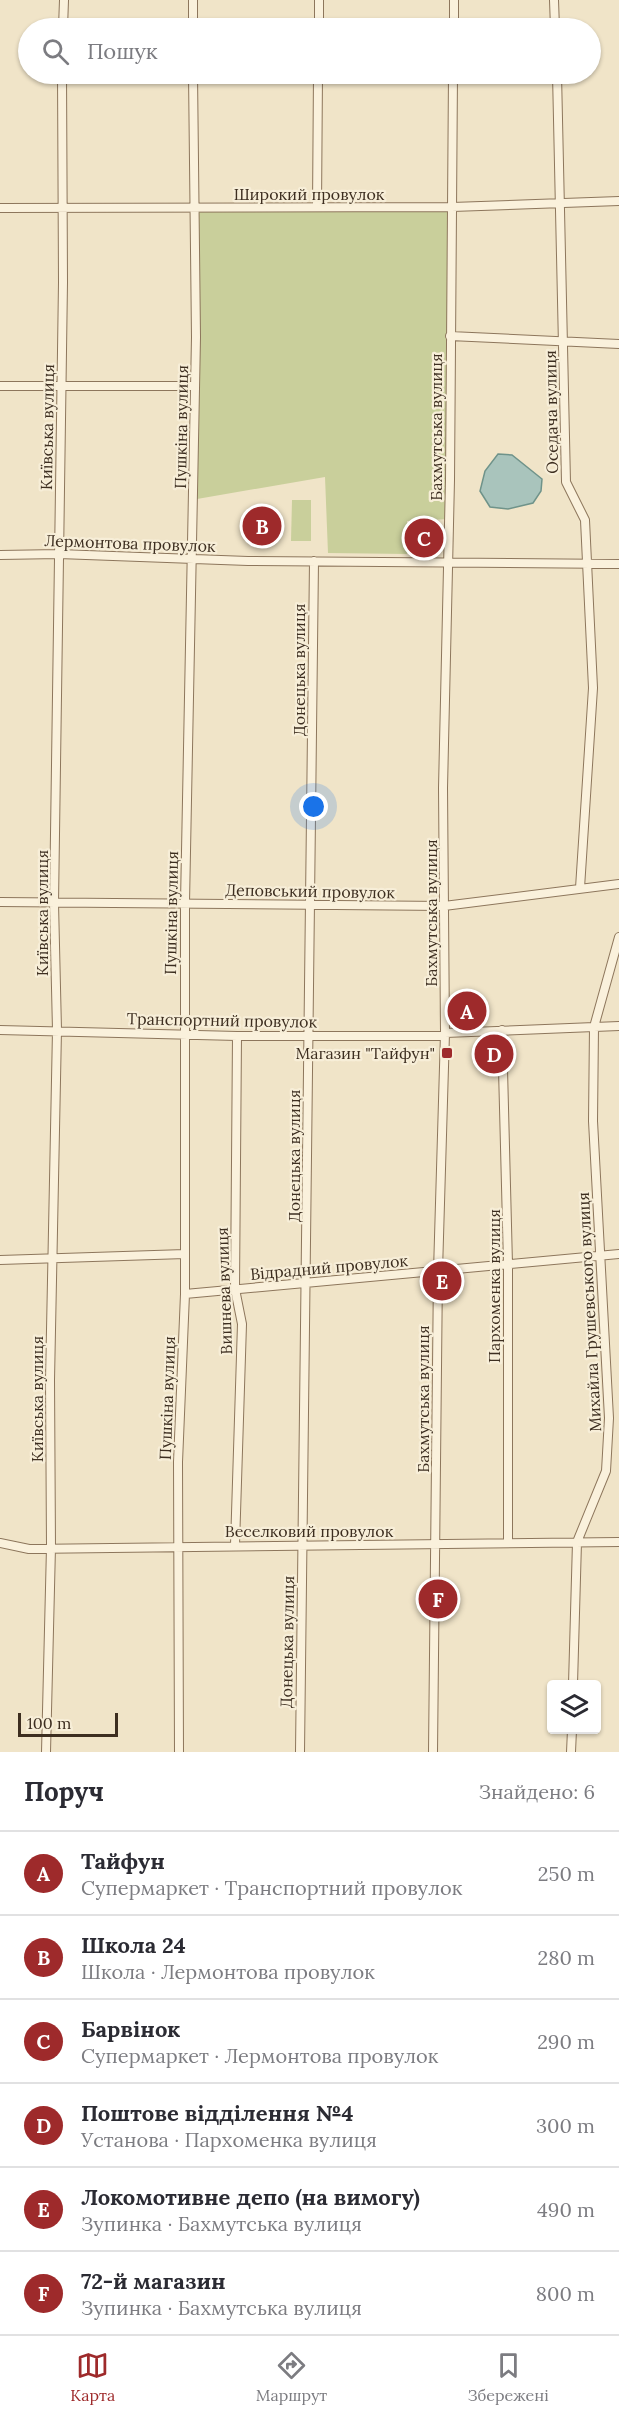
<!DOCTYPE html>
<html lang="uk">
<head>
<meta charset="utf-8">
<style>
  :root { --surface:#fff; --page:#f2f2f3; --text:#2b2b33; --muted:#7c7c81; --line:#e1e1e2; --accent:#9e2a2b }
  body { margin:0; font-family:Lora,serif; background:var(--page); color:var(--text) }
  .controls { position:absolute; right:18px; bottom:18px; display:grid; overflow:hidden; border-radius:6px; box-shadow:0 2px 4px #0004 }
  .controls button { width:54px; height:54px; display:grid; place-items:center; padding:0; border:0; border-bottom:2px solid var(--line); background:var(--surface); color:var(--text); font:30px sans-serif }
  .scale { position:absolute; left:18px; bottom:15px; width:100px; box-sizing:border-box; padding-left:6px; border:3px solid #3d2e20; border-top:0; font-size:16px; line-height:21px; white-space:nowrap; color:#3d2e20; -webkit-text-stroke:4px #f7eed8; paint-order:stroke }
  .you { position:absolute; left:314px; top:807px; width:21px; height:21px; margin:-15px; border:4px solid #fff; border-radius:50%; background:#1a73e8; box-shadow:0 0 0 9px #1a73e833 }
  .badge { display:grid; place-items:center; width:39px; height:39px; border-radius:50%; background:var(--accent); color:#fff; font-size:20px; font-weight:700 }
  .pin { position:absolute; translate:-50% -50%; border:3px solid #fff; box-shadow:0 2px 6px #0006 }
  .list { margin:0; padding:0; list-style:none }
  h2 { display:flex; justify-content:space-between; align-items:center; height:78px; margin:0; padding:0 24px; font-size:26px }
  h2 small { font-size:20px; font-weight:400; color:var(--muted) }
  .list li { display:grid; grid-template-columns:39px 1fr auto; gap:18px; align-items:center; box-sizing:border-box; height:84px; padding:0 24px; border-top:2px solid var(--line) }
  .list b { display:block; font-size:22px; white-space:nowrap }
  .list p { margin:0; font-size:20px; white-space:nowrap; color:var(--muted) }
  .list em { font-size:20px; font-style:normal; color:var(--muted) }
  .icon { flex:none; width:33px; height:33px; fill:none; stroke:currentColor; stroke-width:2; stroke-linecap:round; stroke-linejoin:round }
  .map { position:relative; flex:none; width:619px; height:1752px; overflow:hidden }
  .search { position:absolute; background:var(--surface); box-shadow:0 2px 4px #0004; left:18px; right:18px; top:18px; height:66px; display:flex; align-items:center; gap:15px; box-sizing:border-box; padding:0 21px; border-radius:33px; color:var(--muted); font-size:22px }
  .sheet { height:582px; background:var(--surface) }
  nav { display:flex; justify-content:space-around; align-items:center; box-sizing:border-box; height:84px; border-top:2px solid var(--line); background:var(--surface); font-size:16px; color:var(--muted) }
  nav a { display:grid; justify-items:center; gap:3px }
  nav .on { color:var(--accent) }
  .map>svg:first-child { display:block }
  .green { fill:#c9cf9b }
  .water { fill:#a9c4bc; stroke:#6f938a; stroke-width:1.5 }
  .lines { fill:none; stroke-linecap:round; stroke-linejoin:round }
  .minor-casing { stroke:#8d765c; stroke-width:10 }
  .minor { stroke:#faf1dc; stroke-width:8 }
  .poi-dot { fill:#9e2a2b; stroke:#f7eed8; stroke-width:2 }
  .labels { text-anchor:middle; stroke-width:4.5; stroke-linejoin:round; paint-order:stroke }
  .street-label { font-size:16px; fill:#3d2e20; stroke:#f7eed8 }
  .poi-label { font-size:16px; fill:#3d2e20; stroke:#f7eed8; text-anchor:end }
</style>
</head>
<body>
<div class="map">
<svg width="619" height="1752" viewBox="0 0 619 1752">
  <rect width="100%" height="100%" fill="#f0e4c8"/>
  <!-- green -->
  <path class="green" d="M199,211H448L449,519L407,521V554L328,553L325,477L197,499Z
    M292,500H311V541H291Z"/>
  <!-- water -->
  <path class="water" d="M498,454L512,455L542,479L541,491L533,503L508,509L490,507L480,491L485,471Z"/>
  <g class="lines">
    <defs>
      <path id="minor" d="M193,0V28
        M554,0L555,28
        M63,28L64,0
        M319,28V0
        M454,28V0
        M557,74L566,482L585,520L593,688L580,888
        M317,207L318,74
        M0,208L452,207L619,201
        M450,336L619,344
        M0,386H195
        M0,555L59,554L248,561L619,564
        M0,902L444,906L619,884
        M0,1030L237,1036H445
        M502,1030L508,1264V1543
        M445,1033L619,1026
        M0,1260L185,1254
        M185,1294L619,1254
        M0,1543L29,1549L619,1542
        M235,1545L242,1324L235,1289L237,1036
        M573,1684L577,1542L606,1471L609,1418L593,1121L594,1027L619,937
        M46,1752L51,1547L50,1380L57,1030L54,903L63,282L62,74
        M179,1752L178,1462L185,1294V903L196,337L193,74
        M300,1752L314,561
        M433,1752L438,1271L445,1033L443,788L450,480L453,74
        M571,1752L572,1730"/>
    </defs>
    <!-- minor casing -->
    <use href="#minor" class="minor-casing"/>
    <!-- minor -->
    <use href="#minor" class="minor"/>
  </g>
  <!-- markers -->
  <rect class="poi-dot" x="441" y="1047" width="12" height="12" rx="3"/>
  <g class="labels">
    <!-- street labels -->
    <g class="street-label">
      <text x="309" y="200">Широкий провулок</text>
      <text transform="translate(551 412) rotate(-91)" y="6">Оседача вулиця</text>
      <text transform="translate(47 427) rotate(-89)" y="6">Київська вулиця</text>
      <text transform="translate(181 427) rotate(-89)" y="6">Пушкіна вулиця</text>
      <text transform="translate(436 427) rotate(-90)" y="6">Бахмутська вулиця</text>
      <text transform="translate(130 543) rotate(2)" y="6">Лермонтова провулок</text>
      <text transform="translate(299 670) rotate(-90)" y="6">Донецька вулиця</text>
      <text transform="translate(310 891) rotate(1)" y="6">Деповський провулок</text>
      <text transform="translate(42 913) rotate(-90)" y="6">Київська вулиця</text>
      <text transform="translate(171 913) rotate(-89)" y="6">Пушкіна вулиця</text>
      <text transform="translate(431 913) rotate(-90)" y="6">Бахмутська вулиця</text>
      <text transform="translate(222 1020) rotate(1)" y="6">Транспортний провулок</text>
      <text transform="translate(294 1156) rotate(-90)" y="6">Донецька вулиця</text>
      <text transform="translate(329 1267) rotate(-5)" y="6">Відрадний провулок</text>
      <text transform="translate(494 1286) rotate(-90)" y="6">Пархоменка вулиця</text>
      <text transform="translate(224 1291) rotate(-92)" y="6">Вишнева вулиця</text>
      <text transform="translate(589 1312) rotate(-93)" y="6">Михайла Грушевського вулиця</text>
      <text transform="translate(167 1398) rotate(-88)" y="6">Пушкіна вулиця</text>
      <text transform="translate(37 1399) rotate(-90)" y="6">Київська вулиця</text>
      <text transform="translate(423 1399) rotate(-90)" y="6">Бахмутська вулиця</text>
      <text x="309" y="1537">Веселковий провулок</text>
      <text transform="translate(287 1642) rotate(-89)" y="6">Донецька вулиця</text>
    </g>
    <!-- poi labels -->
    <g class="poi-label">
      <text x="435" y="1059">Магазин "Тайфун"</text>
    </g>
  </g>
</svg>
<div class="controls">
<button><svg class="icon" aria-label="layers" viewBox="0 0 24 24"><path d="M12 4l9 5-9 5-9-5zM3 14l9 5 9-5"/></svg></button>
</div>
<div class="scale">100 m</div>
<div class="you"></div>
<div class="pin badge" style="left:467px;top:1011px">A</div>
<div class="pin badge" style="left:262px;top:526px">B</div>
<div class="pin badge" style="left:424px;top:538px">C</div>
<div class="pin badge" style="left:494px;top:1054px">D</div>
<div class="pin badge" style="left:442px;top:1281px">E</div>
<div class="pin badge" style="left:438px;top:1599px">F</div>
<div class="search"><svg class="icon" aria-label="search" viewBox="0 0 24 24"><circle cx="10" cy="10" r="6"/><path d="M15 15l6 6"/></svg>Пошук</div>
</div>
<section class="sheet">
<h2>Поруч<small>Знайдено: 6</small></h2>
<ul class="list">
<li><span class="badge">A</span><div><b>Тайфун</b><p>Супермаркет · Транспортний провулок</p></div><em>250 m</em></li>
<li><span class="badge">B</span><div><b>Школа 24</b><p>Школа · Лермонтова провулок</p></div><em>280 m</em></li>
<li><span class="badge">C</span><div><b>Барвінок</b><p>Супермаркет · Лермонтова провулок</p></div><em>290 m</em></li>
<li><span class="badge">D</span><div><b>Поштове відділення №4</b><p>Установа · Пархоменка вулиця</p></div><em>300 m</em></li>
<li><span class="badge">E</span><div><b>Локомотивне депо (на вимогу)</b><p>Зупинка · Бахмутська вулиця</p></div><em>490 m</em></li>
<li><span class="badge">F</span><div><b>72-й магазин</b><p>Зупинка · Бахмутська вулиця</p></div><em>800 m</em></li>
</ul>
</section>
<nav>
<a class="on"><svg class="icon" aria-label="map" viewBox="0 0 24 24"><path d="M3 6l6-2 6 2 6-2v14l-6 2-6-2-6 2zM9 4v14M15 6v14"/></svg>Карта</a>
<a><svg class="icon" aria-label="directions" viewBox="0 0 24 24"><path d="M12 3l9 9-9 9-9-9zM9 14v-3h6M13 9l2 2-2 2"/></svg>Маршрут</a>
<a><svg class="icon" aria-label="saved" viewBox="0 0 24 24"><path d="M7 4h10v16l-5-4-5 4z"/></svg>Збережені</a>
</nav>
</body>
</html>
